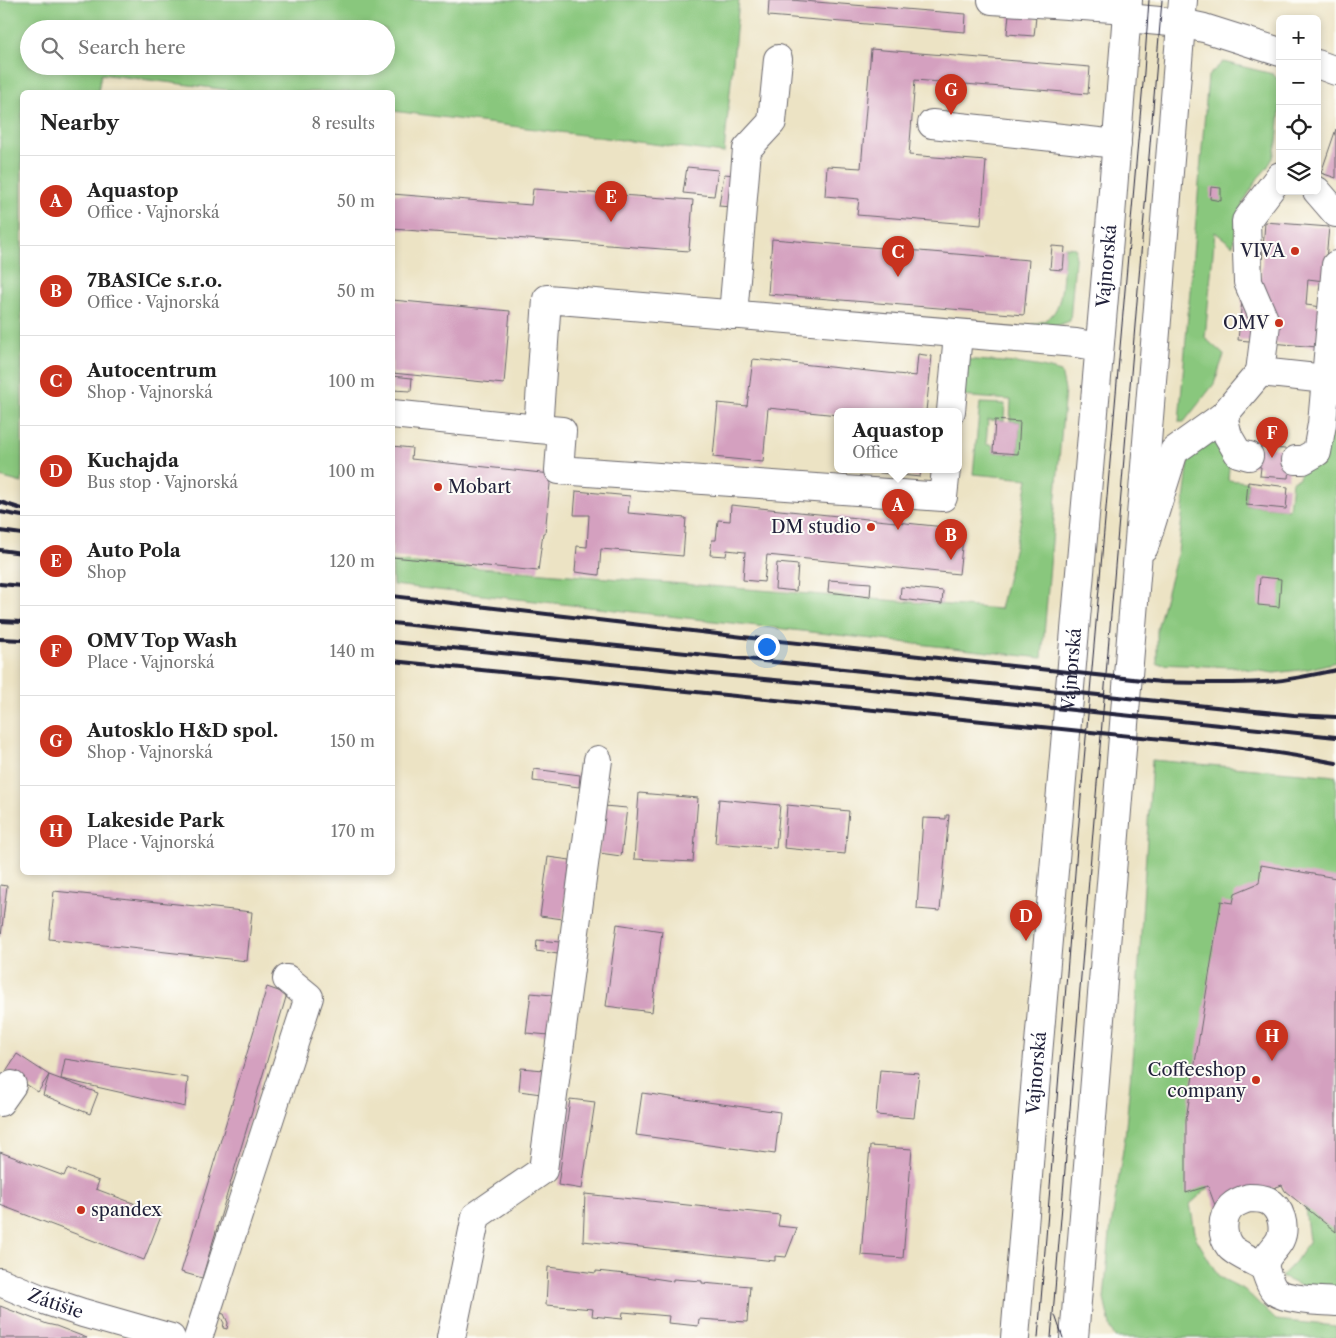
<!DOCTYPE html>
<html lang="en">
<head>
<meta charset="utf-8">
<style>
  :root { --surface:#fff; --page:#f6f6f6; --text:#222; --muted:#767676; --line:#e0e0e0; --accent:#c8321e }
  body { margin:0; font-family:"Libre Caslon Text",serif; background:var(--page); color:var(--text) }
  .controls { position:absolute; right:15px; top:15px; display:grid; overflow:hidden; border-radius:8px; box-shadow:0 2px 8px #0003 }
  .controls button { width:45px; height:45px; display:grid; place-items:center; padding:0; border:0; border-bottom:1px solid var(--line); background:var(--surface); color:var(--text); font:25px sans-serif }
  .you { position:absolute; left:766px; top:646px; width:18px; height:18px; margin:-12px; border:4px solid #fff; border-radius:50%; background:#1a73e8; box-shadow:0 0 0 8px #1a73e833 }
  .badge { display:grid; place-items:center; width:32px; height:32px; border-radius:50%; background:var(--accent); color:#fff; font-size:16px; font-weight:700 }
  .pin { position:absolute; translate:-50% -41px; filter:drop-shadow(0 1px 2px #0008) }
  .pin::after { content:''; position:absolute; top:26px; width:18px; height:15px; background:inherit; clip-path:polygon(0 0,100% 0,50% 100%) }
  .popup { position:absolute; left:834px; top:408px; width:128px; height:65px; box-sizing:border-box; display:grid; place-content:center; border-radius:8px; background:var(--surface); filter:drop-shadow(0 1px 4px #0005); font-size:16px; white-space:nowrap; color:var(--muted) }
  .popup b { font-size:19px; color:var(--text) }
  .popup::after { content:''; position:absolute; left:50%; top:100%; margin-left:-10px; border:10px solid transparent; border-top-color:var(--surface) }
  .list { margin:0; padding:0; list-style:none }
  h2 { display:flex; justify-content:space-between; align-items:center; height:65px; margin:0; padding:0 20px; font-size:21px }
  h2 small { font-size:16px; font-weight:400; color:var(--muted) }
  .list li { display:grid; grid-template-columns:32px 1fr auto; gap:15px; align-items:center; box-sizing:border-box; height:90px; padding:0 20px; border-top:1px solid var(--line) }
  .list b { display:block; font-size:19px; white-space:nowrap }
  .list p { margin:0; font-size:16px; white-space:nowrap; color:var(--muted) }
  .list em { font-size:16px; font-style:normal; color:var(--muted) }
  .icon { flex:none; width:28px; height:28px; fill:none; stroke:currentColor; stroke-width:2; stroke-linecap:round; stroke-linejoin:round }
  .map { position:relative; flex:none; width:1336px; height:1338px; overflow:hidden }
  .search { position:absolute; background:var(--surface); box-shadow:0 2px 8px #0003; left:20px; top:20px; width:375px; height:55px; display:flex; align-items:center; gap:12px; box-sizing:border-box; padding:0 18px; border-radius:28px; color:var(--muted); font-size:19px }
  .panel { position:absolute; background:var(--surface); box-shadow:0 2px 8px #0003; left:20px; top:90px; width:375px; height:785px; border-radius:8px }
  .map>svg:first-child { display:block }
  .green { fill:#89c77d; stroke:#56745c; fill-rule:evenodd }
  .building { fill:#d4a0bf }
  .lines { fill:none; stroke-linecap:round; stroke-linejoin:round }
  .minor-casing { stroke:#69666b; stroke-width:30 }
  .major-casing { stroke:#69666b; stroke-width:30 }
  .minor { stroke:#fff; stroke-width:28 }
  .major { stroke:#fff; stroke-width:28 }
  .tram { stroke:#22223b; stroke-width:1 }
  .rail { stroke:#22223b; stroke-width:4 }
  .poi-dot { fill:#c8321e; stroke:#fdfcf7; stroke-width:2 }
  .labels { text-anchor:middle; stroke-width:4; stroke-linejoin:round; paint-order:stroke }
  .poi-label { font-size:18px; fill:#22223b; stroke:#fdfcf7; text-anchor:end }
  .street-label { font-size:18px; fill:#22223b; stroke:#fdfcf7 }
</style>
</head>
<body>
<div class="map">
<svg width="1336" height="1338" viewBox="0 0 1336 1338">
  <rect width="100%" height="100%" fill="#fdfcf7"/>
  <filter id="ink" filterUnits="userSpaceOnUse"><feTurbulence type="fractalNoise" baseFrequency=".02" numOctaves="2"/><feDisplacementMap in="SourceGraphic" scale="10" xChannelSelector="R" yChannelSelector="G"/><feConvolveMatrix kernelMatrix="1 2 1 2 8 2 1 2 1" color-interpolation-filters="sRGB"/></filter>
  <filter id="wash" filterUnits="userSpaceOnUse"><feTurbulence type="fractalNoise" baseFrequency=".0096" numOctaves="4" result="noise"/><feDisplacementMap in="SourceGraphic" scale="20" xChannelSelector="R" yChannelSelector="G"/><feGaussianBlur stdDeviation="1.12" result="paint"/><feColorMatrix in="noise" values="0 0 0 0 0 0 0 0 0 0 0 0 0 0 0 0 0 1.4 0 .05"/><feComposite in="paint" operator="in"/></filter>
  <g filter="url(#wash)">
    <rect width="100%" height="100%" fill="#ece3c4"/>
    <!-- green -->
    <path class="green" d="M0,0H739L724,153L393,111L392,92H245L101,74L98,92H22V483L0,477ZM29,29H386V66H29Z
      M1223,62L1273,74L1280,82V110L1277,143L1273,158L1267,168L1258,178L1243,203L1237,221L1233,246L1215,232L1205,338L1224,355L1214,384L1184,422H1179L1208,76Z
      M1065,247L1076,248L1070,321L1054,327L1023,328V326C1052,322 1058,314 1062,286C1063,273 1064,260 1065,247Z
      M1336,327V662L1308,669L1274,673L1233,667L1157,664V629L1178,551L1190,450L1217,434L1230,456L1228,480L1248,482L1246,505L1289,509L1292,481L1299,478L1302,469Z
      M963,359C996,362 1030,362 1061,372L1065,390L1042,658L393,585L392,561L1000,609L1019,529L1028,479L973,474L980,403L1005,404L1004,421L988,420L986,444L993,446V452L1018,454L1020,422L1010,421L1011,400L960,396Z
      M1152,760L1336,776V1290L1299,1285L1281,1277L1296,1261L1309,1241L1305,1208L1284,1176L1213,1184L1190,1204L1196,1238L1219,1277L1245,1290L1276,1320L1336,1326V1338H1115L1111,1330L1104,1299L1110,1233L1125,1137L1135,1026Z"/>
    <g id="blocks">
      <!-- building -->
      <path class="building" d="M769,0H791L966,14L965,32L768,16Z
        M1009,14L1036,17L1034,36L1007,34Z
        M871,49L1090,67L1088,94L915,80L909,155L986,161L981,225L857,215L859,199L825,196L827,166L861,168Z
        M1336,129V178L1321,173Z
        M687,167L718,170L714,196L683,193Z
        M724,174L735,175L731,207L719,206Z
        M1211,187L1221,188V201L1210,199Z
        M533,189L693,200L689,251L392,229V194L531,205Z
        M1265,222L1329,227L1324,281L1308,279L1306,305L1321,307L1317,347L1238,340L1242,300L1261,276Z
        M772,239L1029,260L1024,315L768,294Z
        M1052,246L1065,247L1063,270L1050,269Z
        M392,300L510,311L504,384L392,373Z
        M918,354L932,356L926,411H838V415L768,408L763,462L713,457L718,403L747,406L753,359L916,376Z
        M392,376L412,378L411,391L392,390Z
        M995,420L1020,422L1018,454L993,452Z
        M392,446L412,448L411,459L551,474L545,533H543L538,571L392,557Z
        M1250,446L1296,450L1289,469L1288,478L1260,476L1261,467L1248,465Z
        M874,469H921L920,477L873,472Z
        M1248,482L1288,487L1286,509L1246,505Z
        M576,491L630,496L628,513L686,518L683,556L601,549L599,575L575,572L577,546L587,547L589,515H574Z
        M731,505L964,529L959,574L767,555L764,582L743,580L745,552L727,550L726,556L710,555L712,540H716L718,520L730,521Z
        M777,563L798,565L796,591L775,589Z
        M1260,577L1281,579L1279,607L1258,605Z
        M829,580L871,583L870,597L828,592Z
        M901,587L943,591L942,604L900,599Z
        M534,769L580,775L579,787L533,781Z
        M639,793L698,798L693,862L634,859Z
        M719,799L780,805L776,848L715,843Z
        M787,805L849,811L845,854L784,848Z
        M604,806L627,808L621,856L599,853Z
        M946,815H949L940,911L917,909L923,818L946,819Z
        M548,857L570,860L563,919L540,916Z
        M1261,865L1336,878V1232L1285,1191L1282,1185L1216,1208L1208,1186L1186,1193V1119L1221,901L1233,903L1235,893L1259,883Z
        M0,885L7,886L1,936H0Z
        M54,891L252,912L247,961L49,939Z
        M617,924L662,931L652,1012L606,1006Z
        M537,940L560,942L558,954L536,951Z
        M267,987L287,994L202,1278L181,1272Z
        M531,993L552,995L549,1035L526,1033Z
        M17,1054L49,1075L98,1093L90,1114L43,1095L49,1075L38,1092L6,1071Z
        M65,1059L188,1078L185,1107L61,1079Z
        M521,1068L544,1070L541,1094L519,1091Z
        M880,1070L919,1073L914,1118L876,1115Z
        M642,1093L780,1112L775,1154L636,1135Z
        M570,1099L595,1102L582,1189L558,1185Z
        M870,1146L912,1149L903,1258L861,1255Z
        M0,1152L64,1176L67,1169L99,1181L96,1189L162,1214L144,1260L0,1205Z
        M585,1194L780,1215L778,1226L797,1228L786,1257L775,1256V1261L583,1241Z
        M548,1267L596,1273V1271L626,1274L673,1281V1279L702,1281V1283L726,1285V1284L750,1286L747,1322L699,1319L698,1326L679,1324L668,1323L669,1316L623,1312L622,1319L592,1316L593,1309L546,1305Z
        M0,1306L47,1324L56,1326L87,1338H0Z
        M219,1313L224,1314L228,1323L227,1329L223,1328L224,1323L221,1318L218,1316Z"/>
    </g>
  </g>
  <g filter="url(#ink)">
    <use href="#blocks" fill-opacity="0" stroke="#69666b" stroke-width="1"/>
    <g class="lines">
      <defs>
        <g id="minor">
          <path d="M992,0L1128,9"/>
          <path d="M1127,18L1181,23L1204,28L1280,52"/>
          <path d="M1317,64L1336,71"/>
          <path d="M932,124L1117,144"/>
          <path d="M1317,191L1336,213"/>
          <path d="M733,315L747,149L772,122L778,59"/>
          <path d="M1260,372L1326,379"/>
          <path d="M951,411L958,334"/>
          <path d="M392,414L538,429L547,299L1076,343L1099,347"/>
          <path d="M1223,416L1228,436L1238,453L1249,456"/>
          <path d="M538,429L562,431L559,470L943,497L946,469"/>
          <path d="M1296,460H1303L1317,452L1322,424L1336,265"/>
          <path d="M1144,547L1174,451L1223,416L1260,372L1266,324L1248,282L1246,221L1280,176"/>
          <path d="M0,1102L12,1085"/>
          <path d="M1249,1198C1255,1198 1262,1198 1268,1201C1281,1208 1286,1227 1280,1240C1277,1246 1272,1250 1268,1256C1266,1259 1265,1263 1264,1267C1254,1261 1236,1254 1230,1247C1221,1236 1221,1217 1231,1207C1236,1202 1242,1200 1249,1198Z"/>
          <path d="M1264,1267C1267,1274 1270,1287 1276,1292C1287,1300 1322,1301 1336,1302"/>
          <path id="s1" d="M0,1282L41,1299L83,1313L171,1338"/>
          <path d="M198,1338L309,997L287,979"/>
          <path d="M451,1338L476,1216L543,1170L598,760"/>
        </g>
        <g id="major">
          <path id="s2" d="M1015,1338L1035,1089L1110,228L1128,0"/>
          <path d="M1074,1338L1183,0"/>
        </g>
      </defs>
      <!-- minor casing -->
      <use href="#minor" class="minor-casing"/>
      <!-- major casing -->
      <use href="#major" class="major-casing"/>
      <!-- minor -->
      <use href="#minor" class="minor"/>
      <!-- major -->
      <use href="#major" class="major"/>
      <!-- tram -->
      <path class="tram" d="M1055,1315L1063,1338
        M1038,1338L1083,772L1144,72L1149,0
        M1051,1338L1162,0"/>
      <!-- rail -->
      <path class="rail" d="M0,502L22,509
        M0,512L22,516
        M0,531L22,534
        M0,550L22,553
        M0,584L22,586
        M392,596L743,637L1161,682C1195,683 1229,684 1263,682C1287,681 1312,675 1336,670
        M0,621L22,622
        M392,623L1294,715L1336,717
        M0,639L22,640
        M392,642L711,674L851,687L1336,737
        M392,661L1130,736C1199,742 1268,750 1336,763"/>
    </g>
  </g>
  <!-- markers -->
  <g class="poi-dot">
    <circle cx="1295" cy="251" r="5"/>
    <circle cx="1279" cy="323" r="5"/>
    <circle cx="438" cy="487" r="5"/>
    <circle cx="871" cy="527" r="5"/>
    <circle cx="1256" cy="1080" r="5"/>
    <circle cx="81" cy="1210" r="5"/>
  </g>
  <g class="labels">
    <!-- poi labels -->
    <g class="poi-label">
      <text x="1285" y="257">VIVA</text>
      <text x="1269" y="329">OMV</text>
      <text x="448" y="493" text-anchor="start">Mobart</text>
      <text x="861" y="533">DM studio</text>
      <text x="1246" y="1076">Coffeeshop<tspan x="1246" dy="21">company</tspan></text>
      <text x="91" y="1216" text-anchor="start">spandex</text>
    </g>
    <!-- street labels -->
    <g class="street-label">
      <text dy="6" stroke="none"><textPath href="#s2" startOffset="1076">Vajnorská</textPath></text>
      <text dy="6" stroke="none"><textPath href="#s2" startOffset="671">Vajnorská</textPath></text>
      <text dy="6" stroke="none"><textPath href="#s2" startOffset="266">Vajnorská</textPath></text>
      <text dy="6" stroke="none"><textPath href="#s1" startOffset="60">Zátišie</textPath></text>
    </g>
  </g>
</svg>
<div class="controls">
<button>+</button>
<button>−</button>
<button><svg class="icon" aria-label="locate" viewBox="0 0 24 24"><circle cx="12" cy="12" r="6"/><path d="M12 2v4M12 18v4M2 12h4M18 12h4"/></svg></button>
<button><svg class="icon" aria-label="layers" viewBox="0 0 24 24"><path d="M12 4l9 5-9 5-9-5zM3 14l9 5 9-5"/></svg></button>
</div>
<div class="you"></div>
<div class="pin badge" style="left:898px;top:530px">A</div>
<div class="popup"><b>Aquastop</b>Office</div>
<div class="pin badge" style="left:951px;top:560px">B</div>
<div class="pin badge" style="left:898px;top:277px">C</div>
<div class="pin badge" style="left:1026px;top:941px">D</div>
<div class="pin badge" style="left:611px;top:222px">E</div>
<div class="pin badge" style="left:1272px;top:458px">F</div>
<div class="pin badge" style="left:951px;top:115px">G</div>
<div class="pin badge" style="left:1272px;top:1061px">H</div>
<div class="search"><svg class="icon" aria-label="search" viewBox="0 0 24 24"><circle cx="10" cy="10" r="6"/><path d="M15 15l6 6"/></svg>Search here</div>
<section class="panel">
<h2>Nearby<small>8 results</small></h2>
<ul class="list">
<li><span class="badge">A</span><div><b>Aquastop</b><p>Office · Vajnorská</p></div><em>50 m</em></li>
<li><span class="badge">B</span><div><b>7BASICe s.r.o.</b><p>Office · Vajnorská</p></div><em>50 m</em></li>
<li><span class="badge">C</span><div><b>Autocentrum</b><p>Shop · Vajnorská</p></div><em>100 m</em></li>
<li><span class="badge">D</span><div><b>Kuchajda</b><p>Bus stop · Vajnorská</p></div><em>100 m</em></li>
<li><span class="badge">E</span><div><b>Auto Pola</b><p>Shop</p></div><em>120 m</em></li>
<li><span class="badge">F</span><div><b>OMV Top Wash</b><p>Place · Vajnorská</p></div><em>140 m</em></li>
<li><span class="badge">G</span><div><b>Autosklo H&amp;D spol.</b><p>Shop · Vajnorská</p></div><em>150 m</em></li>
<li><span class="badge">H</span><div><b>Lakeside Park</b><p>Place · Vajnorská</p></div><em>170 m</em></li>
</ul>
</section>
</div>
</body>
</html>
